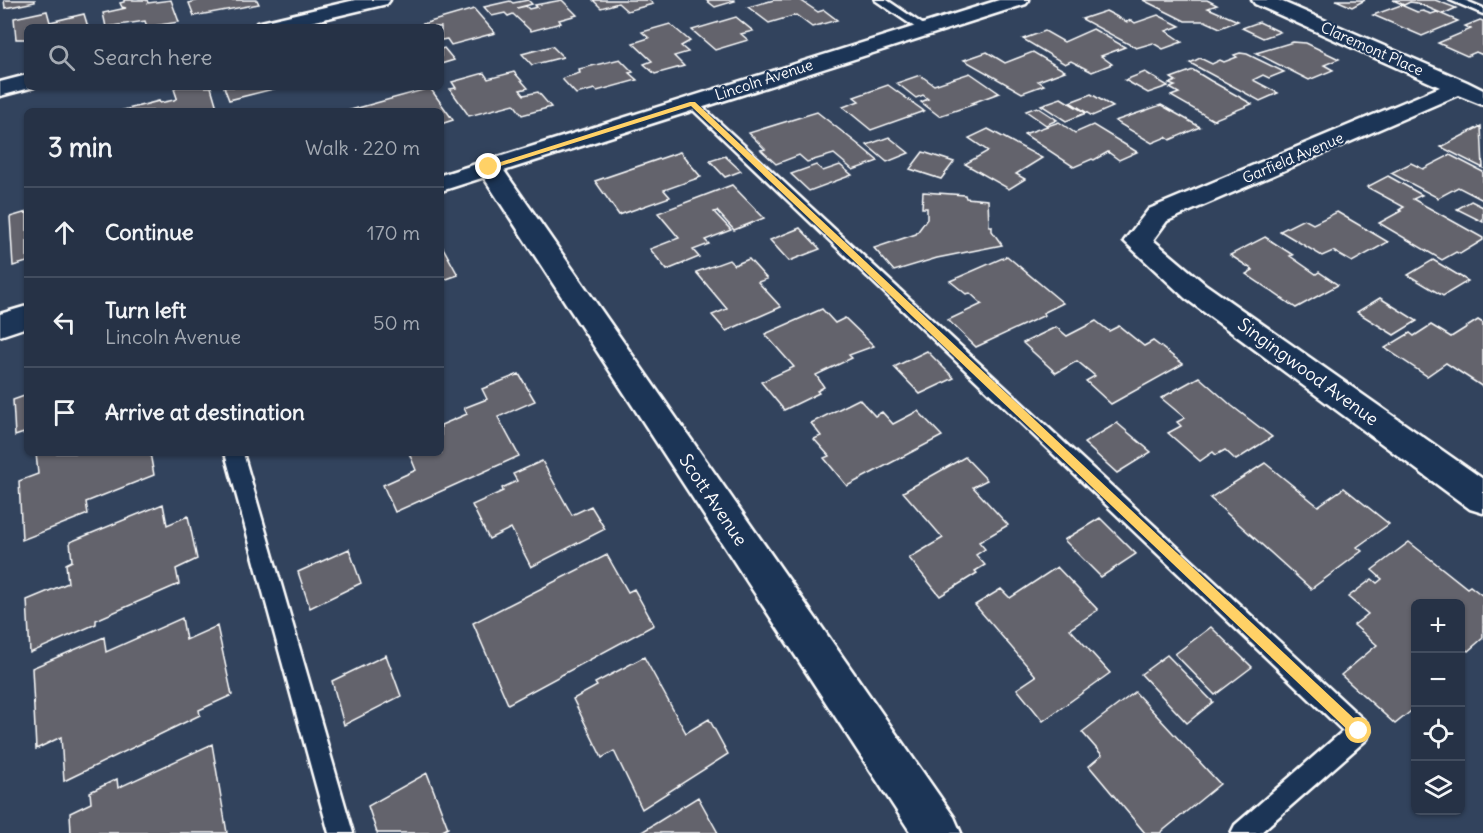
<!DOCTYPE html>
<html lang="en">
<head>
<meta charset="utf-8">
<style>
  :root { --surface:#263246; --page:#323e51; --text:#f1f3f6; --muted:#a4aab3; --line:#424d5f }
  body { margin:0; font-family:Delius,sans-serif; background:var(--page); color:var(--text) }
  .controls { position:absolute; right:18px; bottom:18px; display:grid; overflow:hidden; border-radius:9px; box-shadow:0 2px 4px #0004 }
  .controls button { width:54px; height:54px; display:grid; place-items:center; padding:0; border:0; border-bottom:2px solid var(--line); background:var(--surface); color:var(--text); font:30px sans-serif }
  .stop { position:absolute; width:18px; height:18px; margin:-14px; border:4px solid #ffd166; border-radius:50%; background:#fff }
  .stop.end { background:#ffd166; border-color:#fff; box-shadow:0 2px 6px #0008 }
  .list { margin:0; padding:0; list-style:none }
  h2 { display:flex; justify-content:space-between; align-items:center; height:78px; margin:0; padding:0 24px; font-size:26px }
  h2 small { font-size:20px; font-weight:400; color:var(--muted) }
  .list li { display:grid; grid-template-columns:39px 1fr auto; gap:18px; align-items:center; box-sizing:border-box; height:90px; padding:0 24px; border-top:2px solid var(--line) }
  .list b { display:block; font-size:22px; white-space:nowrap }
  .list p { margin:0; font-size:20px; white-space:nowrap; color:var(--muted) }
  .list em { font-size:20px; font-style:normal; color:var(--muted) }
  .icon { flex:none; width:33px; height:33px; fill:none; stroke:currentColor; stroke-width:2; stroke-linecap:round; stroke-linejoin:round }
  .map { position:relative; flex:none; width:1483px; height:833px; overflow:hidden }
  .search { position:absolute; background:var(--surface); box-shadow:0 2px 4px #0004; left:24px; top:24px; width:420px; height:66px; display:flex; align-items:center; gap:15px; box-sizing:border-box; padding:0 21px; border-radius:9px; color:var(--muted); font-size:22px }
  .panel { position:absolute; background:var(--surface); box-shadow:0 2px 4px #0004; left:24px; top:108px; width:420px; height:348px; border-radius:9px }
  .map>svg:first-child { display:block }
  .building { fill:#63636c; stroke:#fff; stroke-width:1.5 }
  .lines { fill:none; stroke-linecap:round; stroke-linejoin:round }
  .lane-casing { stroke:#fff; stroke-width:5 }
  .street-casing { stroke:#fff; stroke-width:5 }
  .secondary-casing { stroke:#fff; stroke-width:5 }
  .lane { fill:#1d3557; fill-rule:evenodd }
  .street { fill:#1d3557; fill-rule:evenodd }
  .secondary { fill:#1d3557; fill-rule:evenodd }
  .route { fill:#ffd166 }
  .labels { text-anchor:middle; stroke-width:4.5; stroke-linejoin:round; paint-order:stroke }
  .far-street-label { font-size:15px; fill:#fff; stroke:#1d3557 }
  .street-label { font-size:18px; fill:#fff; stroke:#1d3557 }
</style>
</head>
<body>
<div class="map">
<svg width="1483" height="833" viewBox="0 0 1483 833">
  <rect width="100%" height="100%" fill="#32435d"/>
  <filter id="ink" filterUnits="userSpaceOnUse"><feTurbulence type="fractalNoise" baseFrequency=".0167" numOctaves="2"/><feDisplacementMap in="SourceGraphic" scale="12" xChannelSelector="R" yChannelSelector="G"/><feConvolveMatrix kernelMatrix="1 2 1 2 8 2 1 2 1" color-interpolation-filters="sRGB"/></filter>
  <g filter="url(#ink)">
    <!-- building -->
    <path class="building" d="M4,0H35V2L5,8Z
      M124,0H147L148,3L171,0L179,22L147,27L145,21L106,27L103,13L126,8L122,7L120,3L124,2Z
      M199,0H257L259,4L194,16L189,3Z
      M528,0L532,4L517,8L526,6L529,9L537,7L535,5L562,0L577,15L559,20L561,23L531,31L513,14L508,16L505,13L492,16L484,7L510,1L513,3Z
      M593,0H649L653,4L627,11L618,3L601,8Z
      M706,0H734L735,1L715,7Z
      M774,0H800L818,12L824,10L837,20L812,27L796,15L769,23L748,7Z
      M1143,0H1207L1217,5L1208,8L1238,21L1220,28L1205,21H1185Z
      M1336,0H1365L1352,7Z
      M1393,0H1435L1456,8L1443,14L1417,3L1410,2L1404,5Z
      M1401,5L1417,12L1423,11L1431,14L1437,12L1458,21L1422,36L1373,15Z
      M474,9L495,33L451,45L447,39L441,40V27L416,26Z
      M47,11L50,22L84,14L88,27H27V39H16L14,18Z
      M1106,11L1127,22L1131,20L1135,23L1158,15L1180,26L1166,31L1182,42L1163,49L1153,43L1136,48L1082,19Z
      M736,17L753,31L741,34L748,40L715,50L692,30Z
      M1480,20L1483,21V55L1476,52L1467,56L1438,43L1471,29L1465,26Z
      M1259,22L1280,32L1263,38L1242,28Z
      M670,24L690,41L681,46L688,52L674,56L684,66L655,74L644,64L652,61L633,43L649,38L642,32Z
      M1093,29L1125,47L1101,56L1112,64L1092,72L1071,61L1065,64L1023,39L1045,31L1064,42Z
      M1293,42L1306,43L1339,59L1324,65L1333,70L1309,80L1256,53Z
      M552,46L563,57L532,65L522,54Z
      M444,48L454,60L441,64V49Z
      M987,52L1005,63L1033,52L1065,71L1038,81L1044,85L1022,93L964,60Z
      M1240,53L1247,54L1284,72L1269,78L1263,75L1253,80L1278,93L1260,101L1190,63L1200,58L1212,64L1220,60L1224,62L1237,57L1234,55Z
      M620,59L633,72L629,73L637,80L597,91L595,89L576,94L563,80V78L580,73L579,69Z
      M1193,70L1211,81L1252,104L1213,120L1171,96L1179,93L1170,88L1175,86L1169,84L1176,81L1171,78Z
      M514,72L528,88L520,90L524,95L538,92L551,107L522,115L514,104L469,116L450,89L456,88L452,82L484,73L488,79Z
      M1145,72L1168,86L1148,93L1125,80Z
      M970,73L999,93L972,103L975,104L939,116L921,102L928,99L923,95L916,98L897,83L920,75L934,85Z
      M888,85L924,111L871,130L843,107L859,101L854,97Z
      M176,87H211L218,111H120L159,101L160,103L174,100L177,98L174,89Z
      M224,87H281L229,100Z
      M430,88L453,120L441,124V111H347Z
      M1091,94L1113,107L1092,116L1070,102Z
      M1061,98L1086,113L1066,121L1041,105Z
      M1161,105L1200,127L1170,140L1166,137L1152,143L1115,121Z
      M1037,107L1057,120L1046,125L1026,111Z
      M817,112L859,145L878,161L853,170L834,154L807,162L799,155L776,164L761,150L765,149L749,133Z
      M1059,122L1075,133L1093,125L1137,152L1119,160L1108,152L1094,160L1092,159L1074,167L1024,134Z
      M1481,126L1483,168L1441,147Z
      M988,129L1042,158L1016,174L1025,179L1009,189L965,164L988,151L969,138Z
      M889,137L909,153L887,162L867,145Z
      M680,152L701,177L664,190L670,197L619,215L595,181Z
      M923,152L954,162L941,179L910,169Z
      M1450,155L1483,172V200L1458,187L1438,198L1391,173L1411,163L1423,169Z
      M725,156L741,171L725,177L710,161Z
      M816,165L823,171L840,165L852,175L809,191L791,174Z
      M1388,176L1422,195L1413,199L1483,238V240L1460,254L1456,252L1442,260L1379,223L1401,211L1399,210L1404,207L1367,187Z
      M732,185L764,218L734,230L717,211L714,212L731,230L705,240L709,244L693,250L699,257L667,270L650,249L679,238L658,213Z
      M923,192L965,195L966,198L988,200L989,226H992V231L1002,245L937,258L894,271L874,248L916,234L927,219V208H922Z
      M1471,201L1483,207V222L1457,209Z
      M27,212V262L13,266L10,217Z
      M1337,212L1388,242L1352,262L1333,251L1322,256L1280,231L1304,219L1313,224Z
      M800,228L820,249L789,261L770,240Z
      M1265,237L1293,255L1290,256L1316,274L1319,272L1338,285L1296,308L1246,274L1253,270L1230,255Z
      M441,244L458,275L441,281Z
      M1007,256L1063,303L1043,313L1045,315L976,347L948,320L982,304L970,293L966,294L950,281Z
      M749,259L767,279L758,282L781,307L726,331L712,315L727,309L696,272L729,260L734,265Z
      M1433,260L1468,281L1443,296L1408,275Z
      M1380,298L1417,321L1394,335L1357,312Z
      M822,309L835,323L845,318L874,346L849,355L852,358L816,375L824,387L817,391L819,393L784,410L761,382L794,367L765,334Z
      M1478,320L1483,323V387L1446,363L1427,376L1385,348L1410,333L1414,336L1431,325L1451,337Z
      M1096,321L1109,331L1119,326L1144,346L1153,341L1183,364L1111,404L1086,381L1095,376L1077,361L1056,373L1023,343L1056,327L1067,336Z
      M927,351L954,378L920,394L894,367Z
      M519,374L535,401L498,417L519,456L395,512L383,485L416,470L409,453H441V425L467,414L464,408L487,399L482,389Z
      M1199,377L1232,406L1272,437L1236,460L1225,450L1216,455L1213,452L1200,461L1168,433L1181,426L1177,422L1185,418L1161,398Z
      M27,395V432L15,436L13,400Z
      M859,399L875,416L882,412L893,424L918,411L942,436L847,486L824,458L829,456L814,439L821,436L811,423Z
      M1117,423L1151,452L1117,473L1084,443Z
      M36,453H150L154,475L86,502L88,514L22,540L19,481L38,474Z
      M965,457L987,480L973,487L1008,525L979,542L985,549L976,555L985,565L975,571L977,573L940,596L909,558L943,538L903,492Z
      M542,461L572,515L591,506L605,529L531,567L511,528L489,539L472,505L503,491L502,488L517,481L513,474Z
      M1265,463L1318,506L1344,488L1389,524L1357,547L1362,551L1311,589L1210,498Z
      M163,504L167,525L188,516L197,559L176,569L179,584L96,620V624L30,653L27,600L68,583L66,564L72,561L70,542Z
      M1100,518L1136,554L1101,577L1064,540Z
      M1409,542L1467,588L1470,586L1483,596V638L1468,651L1463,647L1460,649V604H1416V707L1395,724L1341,675L1377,645L1354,625L1368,614L1348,597L1372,579L1377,583L1382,579L1372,570Z
      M349,549L361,583L310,608L298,572Z
      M607,555L628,592L634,589L654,625L508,704L473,623Z
      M1057,567L1098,610L1070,629L1110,673L1043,721L1017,689L1036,676L975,605L1001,589L1010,598Z
      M182,618L186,640L217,626L232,695L199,710L200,715L64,781L61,737L36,749L32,668L104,637L106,652Z
      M1211,627L1252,667L1215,695L1175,654Z
      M386,655L401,696L344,725L332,681Z
      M1167,655L1213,702L1187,723L1141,674Z
      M644,657L686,733L709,719L728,754L642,809L614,751L602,758L573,699L597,686L595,683Z
      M1135,692L1220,784L1160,833H1145L1089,766L1102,755L1082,732Z
      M212,744L227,833H71L70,813L91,803L90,792L117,779L118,788Z
      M427,773L448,828L439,833H377L368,806Z
      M698,797L718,833H640Z"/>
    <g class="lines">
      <defs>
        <path id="lane" d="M875,0H887L931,30L922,32Z
          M1450,0H1464L1483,8V14Z
          M692,100L696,101L1367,723L1370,731L1367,739L1260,833H1231L1235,825L1343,731L688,105V101Z
          M225,453H243L353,833H329Z"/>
        <path id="street" d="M355,0H390L387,4L290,27H254L257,23Z
          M1252,0H1278L1467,82L1483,90V105L1458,95L1167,221L1153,240L1205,284L1483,479V513L1470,509L1185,298L1124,241L1149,209L1440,87L1255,4Z
          M27,75V87H34L0,96V82Z
          M489,160L498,162L954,817L961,833H911L477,167L480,162Z"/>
        <path id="secondary" d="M999,0H1029L1026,4L441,191V175Z
          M27,306V327L0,336V314Z"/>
      </defs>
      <!-- lane casing -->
      <use href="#lane" class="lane-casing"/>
      <!-- street casing -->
      <use href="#street" class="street-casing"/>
      <!-- secondary casing -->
      <use href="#secondary" class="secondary-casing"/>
      <!-- lane -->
      <use href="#lane" class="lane"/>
      <!-- street -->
      <use href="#street" class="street"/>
      <!-- secondary -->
      <use href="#secondary" class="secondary"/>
    </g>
  </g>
  <!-- route -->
  <path class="route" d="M690,102H695L1363,727L1365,731L1363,736L1359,738L1354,736L691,106L491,169L485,167Z"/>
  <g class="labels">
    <!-- far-street labels -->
    <g class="far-street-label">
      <text transform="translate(1372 49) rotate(24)" y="5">Claremont Place</text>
      <text transform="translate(764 80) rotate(-18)" y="5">Lincoln Avenue</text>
      <text transform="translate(1293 158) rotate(-23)" y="5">Garfield Avenue</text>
    </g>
    <!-- street labels -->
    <g class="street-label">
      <text transform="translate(1308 372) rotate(36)" y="6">Singingwood Avenue</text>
      <text transform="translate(713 500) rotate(56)" y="6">Scott Avenue</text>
    </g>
  </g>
</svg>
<div class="controls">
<button>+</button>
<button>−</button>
<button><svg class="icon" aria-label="locate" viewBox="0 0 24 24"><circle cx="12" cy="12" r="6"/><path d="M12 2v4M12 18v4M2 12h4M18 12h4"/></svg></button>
<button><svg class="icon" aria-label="layers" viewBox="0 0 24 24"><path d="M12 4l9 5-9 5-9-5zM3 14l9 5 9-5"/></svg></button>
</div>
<div class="stop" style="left:1359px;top:731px"></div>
<div class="stop end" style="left:489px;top:167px"></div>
<div class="search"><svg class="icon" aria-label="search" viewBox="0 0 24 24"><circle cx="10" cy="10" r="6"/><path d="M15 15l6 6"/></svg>Search here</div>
<section class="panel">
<h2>3 min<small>Walk · 220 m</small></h2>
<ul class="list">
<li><svg class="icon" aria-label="ahead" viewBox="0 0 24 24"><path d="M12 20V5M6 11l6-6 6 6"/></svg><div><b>Continue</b></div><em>170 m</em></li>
<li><svg class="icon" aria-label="left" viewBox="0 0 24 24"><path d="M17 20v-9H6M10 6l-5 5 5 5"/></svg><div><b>Turn left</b><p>Lincoln Avenue</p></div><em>50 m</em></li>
<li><svg class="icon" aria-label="arrive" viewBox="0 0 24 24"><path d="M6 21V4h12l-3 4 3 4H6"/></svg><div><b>Arrive at destination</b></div></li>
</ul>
</section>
</div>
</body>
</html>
